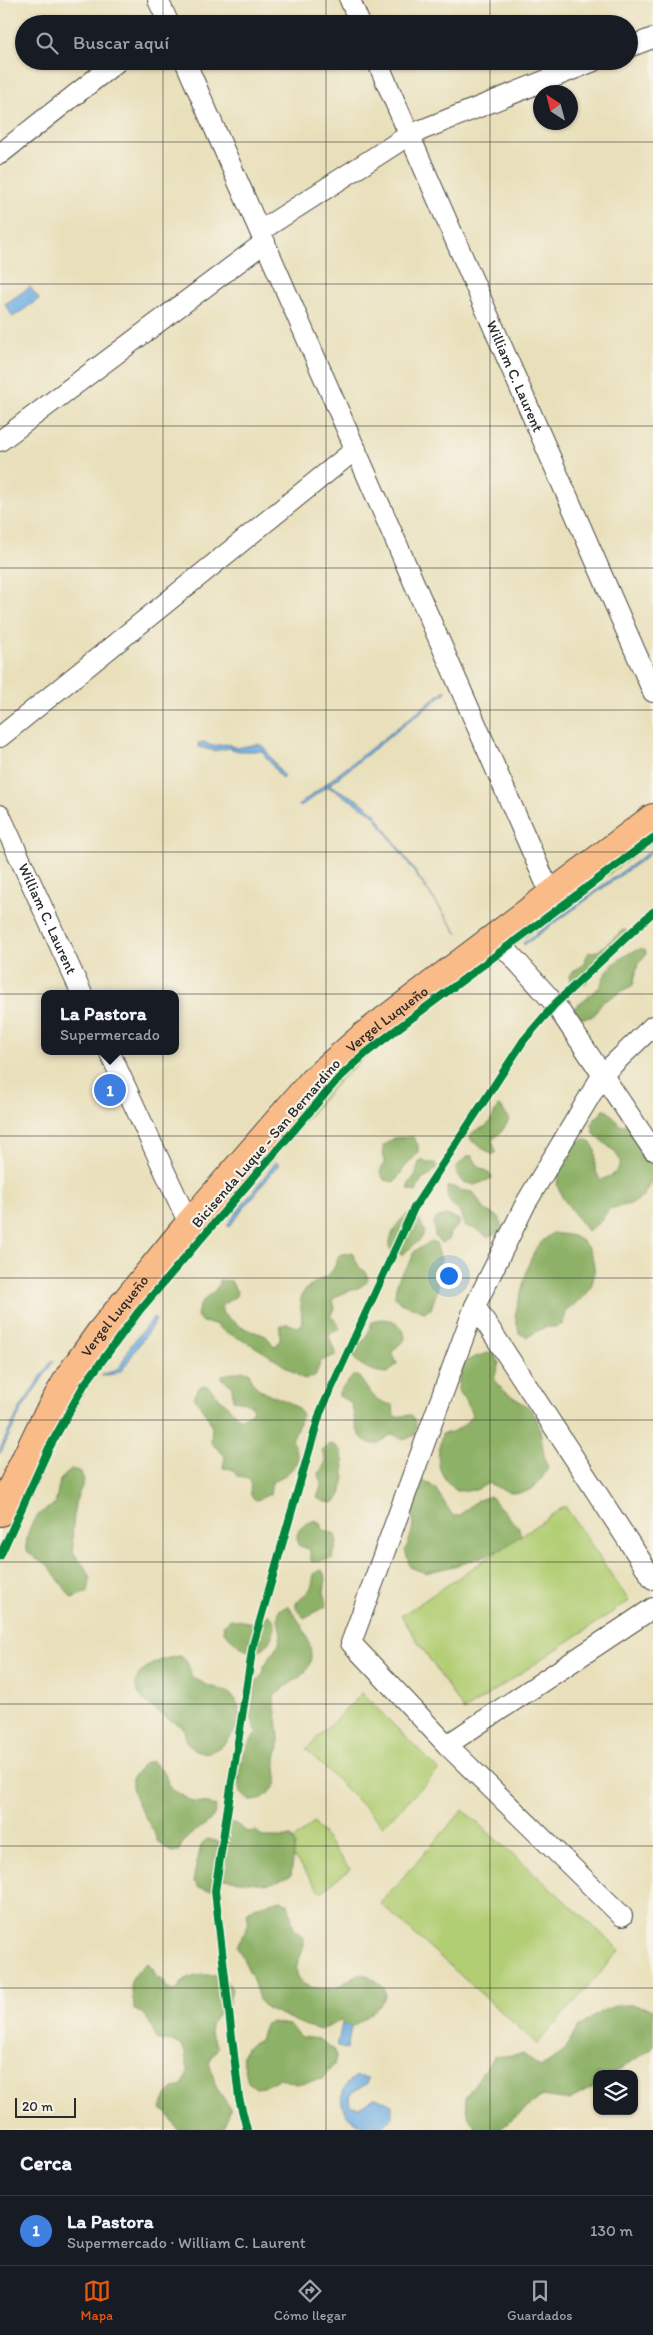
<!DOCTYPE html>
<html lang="es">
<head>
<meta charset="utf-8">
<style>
  :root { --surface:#171b24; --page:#20242c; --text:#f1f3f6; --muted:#9ea1a6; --line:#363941; --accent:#ea580c }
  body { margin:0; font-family:Itim,sans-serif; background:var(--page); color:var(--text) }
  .controls { position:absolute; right:15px; bottom:15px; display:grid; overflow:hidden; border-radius:10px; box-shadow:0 1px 4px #0004 }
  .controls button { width:45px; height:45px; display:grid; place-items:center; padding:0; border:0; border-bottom:1px solid var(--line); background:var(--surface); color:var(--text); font:25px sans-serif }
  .compass { position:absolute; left:533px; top:85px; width:45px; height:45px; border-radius:50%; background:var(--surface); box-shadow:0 1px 4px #0004; rotate:324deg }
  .scale { position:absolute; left:15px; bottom:12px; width:61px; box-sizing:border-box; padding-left:5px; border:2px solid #2b2b2b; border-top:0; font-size:14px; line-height:18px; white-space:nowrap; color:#2b2b2b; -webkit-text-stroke:4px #f7f3e8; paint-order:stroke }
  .you { position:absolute; left:448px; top:1275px; width:18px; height:18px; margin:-12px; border:4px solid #fff; border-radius:50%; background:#1a73e8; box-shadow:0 0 0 8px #1a73e833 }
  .badge { display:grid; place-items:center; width:32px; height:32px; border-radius:50%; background:var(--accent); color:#fff; font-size:16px; font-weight:700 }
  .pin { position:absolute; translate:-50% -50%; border:2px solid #fff; box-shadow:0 1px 5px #0006 }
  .popup { position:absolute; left:41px; top:990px; width:138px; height:65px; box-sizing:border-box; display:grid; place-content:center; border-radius:10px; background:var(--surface); filter:drop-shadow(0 1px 4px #0005); font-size:16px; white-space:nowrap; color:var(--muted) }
  .popup b { font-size:19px; color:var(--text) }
  .popup::after { content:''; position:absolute; left:50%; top:100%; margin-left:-10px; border:10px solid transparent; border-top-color:var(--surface) }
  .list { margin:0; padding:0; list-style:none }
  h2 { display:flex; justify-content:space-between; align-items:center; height:65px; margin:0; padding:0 20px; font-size:21px }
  h2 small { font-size:16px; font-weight:400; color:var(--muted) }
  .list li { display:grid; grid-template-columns:32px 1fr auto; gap:15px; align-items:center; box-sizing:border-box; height:70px; padding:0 20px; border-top:1px solid var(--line) }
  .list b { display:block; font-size:19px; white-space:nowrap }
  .list p { margin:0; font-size:16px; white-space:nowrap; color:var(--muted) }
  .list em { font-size:16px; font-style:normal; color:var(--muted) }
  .icon { flex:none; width:28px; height:28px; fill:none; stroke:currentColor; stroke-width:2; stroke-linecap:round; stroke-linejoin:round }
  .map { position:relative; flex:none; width:653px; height:2130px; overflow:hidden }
  .search { position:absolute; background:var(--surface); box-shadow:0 1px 4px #0004; left:15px; right:15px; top:15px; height:55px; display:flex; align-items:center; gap:12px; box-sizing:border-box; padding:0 18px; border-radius:28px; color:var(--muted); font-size:19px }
  .sheet { height:135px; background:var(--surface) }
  nav { display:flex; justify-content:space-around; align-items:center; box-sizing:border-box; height:70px; border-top:1px solid var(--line); background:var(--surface); font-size:14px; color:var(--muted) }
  nav a { display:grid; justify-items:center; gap:2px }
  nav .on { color:var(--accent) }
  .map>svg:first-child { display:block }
  .green { fill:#b2ce74; stroke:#6e7c50 }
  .forest { fill:#8db166; stroke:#5c6e48 }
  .water { fill:#6faee2; stroke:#4d6c86 }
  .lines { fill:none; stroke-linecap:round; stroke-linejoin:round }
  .minor-casing { stroke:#484641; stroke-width:22 }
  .primary-casing { stroke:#484641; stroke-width:30 }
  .minor { stroke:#fff; stroke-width:20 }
  .primary { stroke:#f9bc89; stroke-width:28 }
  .cycleway-casing { stroke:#f7f3e8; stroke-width:11 }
  .cycleway { stroke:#00873e; stroke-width:8 }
  .grid { fill:none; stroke:#2b2b2b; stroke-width:1; stroke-opacity:0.55 }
  .labels { text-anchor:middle; stroke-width:4.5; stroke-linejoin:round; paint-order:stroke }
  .street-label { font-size:15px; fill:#2b2b2b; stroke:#f7f3e8 }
</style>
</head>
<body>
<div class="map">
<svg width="653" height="2130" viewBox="0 0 653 2130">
  <rect width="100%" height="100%" fill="#f7f3e8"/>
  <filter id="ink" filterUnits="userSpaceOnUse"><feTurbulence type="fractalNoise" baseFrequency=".02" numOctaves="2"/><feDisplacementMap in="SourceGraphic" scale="10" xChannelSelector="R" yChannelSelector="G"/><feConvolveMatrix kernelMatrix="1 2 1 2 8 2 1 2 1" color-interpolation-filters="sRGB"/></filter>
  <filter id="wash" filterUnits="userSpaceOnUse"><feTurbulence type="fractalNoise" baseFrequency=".0096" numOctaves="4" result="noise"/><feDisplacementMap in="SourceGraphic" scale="20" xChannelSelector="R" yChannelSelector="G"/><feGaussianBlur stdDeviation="1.12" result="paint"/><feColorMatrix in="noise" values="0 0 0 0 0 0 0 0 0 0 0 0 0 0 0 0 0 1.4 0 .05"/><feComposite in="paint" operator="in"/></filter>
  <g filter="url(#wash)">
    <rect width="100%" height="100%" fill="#e9e0bb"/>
    <!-- green -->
    <path class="green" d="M653,835V841L403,1028L366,1056L338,1082L141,1312L86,1387L51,1448L0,1561V1551L65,1411L98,1362L138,1310L202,1234L336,1079L364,1052L400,1024Z
      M565,1506L629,1601L464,1711L401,1616Z
      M362,1693L439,1770L383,1826L306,1749Z
      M463,1810L620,1950L537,2044L380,1903Z
      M314,1823L350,1869L321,1892L285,1846Z"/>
    <!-- forest -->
    <path class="forest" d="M623,930L627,931L626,940L595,964L586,983L581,985L570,981L569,975L583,964L589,952L598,951Z
      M641,949L645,950L646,954L638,964L633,985L601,1003L595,1014L591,1017L582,1018L575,1014V1007L601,986C603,969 624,953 641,949Z
      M498,1106L502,1108L509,1120L502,1131L492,1140L496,1152L493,1155L472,1141L470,1137C474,1128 480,1131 487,1125C493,1120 494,1112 498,1106Z
      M605,1109L614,1117L619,1125H628L653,1158V1177L644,1195L634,1203L609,1209L599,1223L587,1231L562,1197L557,1185L561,1158L568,1146L586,1139C597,1147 596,1151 595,1164C594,1169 598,1175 600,1180C612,1176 617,1174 621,1161L614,1151L594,1134L592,1122Z
      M413,1137L418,1145V1153L404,1168L395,1182L384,1180L380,1172L384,1163L383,1146L394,1138Z
      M467,1156H472L479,1167L487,1171L492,1178L475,1185L463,1182L456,1172V1167Z
      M423,1159L426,1163H435L437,1167L429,1176L421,1180L416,1192L409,1190L408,1185L416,1174L419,1162Z
      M452,1186L459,1190L473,1192L485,1210L500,1218L502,1231L487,1237L477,1229L464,1226L462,1214C452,1206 446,1200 447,1187Z
      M408,1214L417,1216L425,1231L421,1239L403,1254L394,1253L389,1247C390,1235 398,1220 408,1214Z
      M446,1215L458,1219L460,1224L450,1232L448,1240L441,1243L435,1236L434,1222L437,1218Z
      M552,1233C558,1234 566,1234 572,1236C594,1242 600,1274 588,1292C582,1300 575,1304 567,1309L563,1324L555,1327H545L527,1337L519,1333L515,1315L529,1263L537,1246Z
      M432,1241L436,1243L441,1260L435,1271L438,1288L431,1309L424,1312L400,1303L395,1297C395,1290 397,1279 402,1273C408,1265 412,1263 413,1252Z
      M352,1252L359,1267L366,1272L368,1280C360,1292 342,1289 333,1300L335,1309L330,1316L337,1322L340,1330L328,1334L336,1355L321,1361L315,1376L307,1379L302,1378C285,1367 270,1355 252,1345C241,1338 223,1333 215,1324L202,1322L197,1316C199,1295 220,1294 219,1280L231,1281L237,1292L236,1296L221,1306L223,1314L241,1327L266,1336L275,1347L280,1340V1327C288,1320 292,1327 300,1327C305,1317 297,1303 303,1293C308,1284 321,1281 328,1275C335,1269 336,1263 339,1255Z
      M380,1319C394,1319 404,1324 405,1339L392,1352L397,1364L388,1373C374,1373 358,1366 351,1354L354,1345L366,1339L372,1322Z
      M493,1352L499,1363L494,1378C498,1383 501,1390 507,1393C515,1399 525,1403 532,1411C544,1427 540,1450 548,1468C532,1498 517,1498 489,1483L476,1490L457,1491C435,1473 436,1459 442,1434C457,1432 463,1427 472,1415L467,1402L458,1390C461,1360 465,1359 493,1352Z
      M244,1371L249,1372C251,1376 250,1380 253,1383C265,1399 293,1396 302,1415L292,1440L298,1457L296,1465L287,1474L272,1482L270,1494L257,1500C248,1497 250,1489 251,1482L245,1477L237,1476L232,1469L223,1468L225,1456L212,1444L211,1440L212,1427L209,1419L194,1397L200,1386H208L238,1417L242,1419L253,1411L252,1406L245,1402L233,1400L232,1386L222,1379V1375Z
      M353,1376H358C370,1391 373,1402 393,1405L394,1417L411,1415L416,1422L415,1435L404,1440L392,1434L377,1444C354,1444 356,1419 351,1403L339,1396V1392Z
      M330,1444C348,1446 345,1481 341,1494C340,1498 336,1500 333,1503L325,1502L317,1498L321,1486L319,1473L326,1462L322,1450Z
      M72,1469L81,1472L84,1481L75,1503L72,1536L74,1554L85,1567L90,1579L88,1592L72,1598L47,1564L36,1559L26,1550C26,1528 35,1512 55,1505L60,1480Z
      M423,1480L435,1488L453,1516L460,1515L476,1501L490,1496L518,1527L521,1535L502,1549L462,1564L425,1573L410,1567L405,1550C419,1520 411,1517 408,1486Z
      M315,1520L319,1522L323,1530L335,1534L337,1542L333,1558L312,1562L310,1559V1550L298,1545C294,1529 303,1525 315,1520Z
      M322,1570L326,1578L324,1592L326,1606L304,1618L296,1608V1603C299,1600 308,1593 310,1589C316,1581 309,1572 322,1570Z
      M288,1606C301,1622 322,1655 304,1673C294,1683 282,1686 274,1697C275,1711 279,1726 279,1740C280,1747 276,1755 276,1762C275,1769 278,1776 277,1782C275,1789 269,1792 265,1796C261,1800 256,1802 250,1800C227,1793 244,1744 257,1733L251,1717L255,1689L257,1681L263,1674L264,1666L279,1644L281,1635L278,1618L279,1610Z
      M269,1615L275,1621C276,1635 264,1658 246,1650C238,1646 231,1638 224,1632L223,1624L231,1619L253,1623Z
      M181,1656L187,1662L192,1678C200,1680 203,1684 210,1686C217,1689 225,1689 231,1695C259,1720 211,1771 189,1746C186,1741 185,1733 183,1727C169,1719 148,1708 139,1694C125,1670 164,1657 181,1656Z
      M151,1761L164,1772L170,1788L192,1802L209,1803L216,1807C214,1829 186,1828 179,1851L171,1852L157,1841L154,1832L137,1803L132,1787V1778L143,1764Z
      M228,1822L236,1824L247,1832L256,1831L263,1837H291L295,1845L291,1875L279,1881L265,1884L223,1879L211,1890L199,1888L194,1881V1876L201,1846L207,1839L220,1842L221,1833Z
      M281,1900L288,1904L294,1929C321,1946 283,1963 302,1982C306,1986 310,1987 316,1988C322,1988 329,1990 335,1988C345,1984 354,1972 366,1975C370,1976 375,1980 379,1983C400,1999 362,2020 351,2027L342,2024V2019L328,2027L320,2030L304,2025L266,2008L260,2002L252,1977L237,1947C241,1932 252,1932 247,1913L254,1907Z
      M147,1963L153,1969L156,1977L164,1981L167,1989L176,1991C186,1973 203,1975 222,1975L232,1989L228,2006L215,2017L211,2025L210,2033L218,2047L209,2062L216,2087L230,2108L229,2116L223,2130H178L168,2114L161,2109C164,2096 170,2088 183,2086L188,2070L185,2053L182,2046L174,2042L158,2041C151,2027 150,2016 134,2009C133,1982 122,1985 147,1963Z
      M617,2005H634L653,2009V2048L612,2074H597V2085L569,2100L542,2096L499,2130H477L469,2118L465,2098L493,2057L523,2054L540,2067L561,2054L578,2028L600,2012Z
      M272,2022L289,2025L302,2037L319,2039L333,2049L336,2057L334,2065L322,2079L296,2084L280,2078L264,2087L256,2088L248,2082L242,2056L246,2048L260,2040L265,2024Z"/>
    <!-- water -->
    <path class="water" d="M30,287L39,299L13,317L5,304Z
      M445,690L446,692L329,785L358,800L374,812L458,934L373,814L327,786L300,807L299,805Z
      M204,742L211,746L227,744L237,748L258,744L264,747L284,777L282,779L262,751H238L229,748L214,751L199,747L198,743Z
      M653,849V852L524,945L523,943Z
      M276,1162L279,1164L229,1227L227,1225Z
      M153,1318L156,1320L122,1370L114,1374L101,1376L102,1374L115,1371L121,1365L131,1345Z
      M52,1360L54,1361L22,1409L0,1454V1449L20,1408Z
      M342,2024L351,2027L347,2049L337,2047Z
      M356,2076L368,2078L367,2084L352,2092L349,2098L350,2105L359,2108L376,2097L392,2105V2118C386,2124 381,2130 372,2130C369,2130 364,2127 361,2125C337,2114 335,2091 356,2076Z"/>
  </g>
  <g filter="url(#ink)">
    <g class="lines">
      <defs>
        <g id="minor">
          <path d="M158,0L169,24"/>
          <path d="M350,0L360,24"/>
          <path d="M629,47L653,38"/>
          <path d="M185,61L551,895"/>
          <path id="s1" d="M377,61L653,692"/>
          <path d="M0,154L118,61"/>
          <path d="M260,231L409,135L594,61"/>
          <path d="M0,441L265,242"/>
          <path d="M0,737L356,449"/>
          <path id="s2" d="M0,815L82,994"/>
          <path d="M495,937L555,1004L653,1150"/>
          <path d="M653,1026L603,1074L526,1203L475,1306L653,1579"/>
          <path d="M109,1051L189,1224"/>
          <path d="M475,1306L351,1643L447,1745L622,1916"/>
          <path d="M447,1745L653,1608"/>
        </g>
        <g id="primary">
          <path id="s3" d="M0,1512L43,1423L71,1374L100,1333L189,1224L313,1081L364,1036L653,818"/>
        </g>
      </defs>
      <!-- minor casing -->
      <use href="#minor" class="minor-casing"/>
      <!-- primary casing -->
      <use href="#primary" class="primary-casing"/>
      <!-- minor -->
      <use href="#minor" class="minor"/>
      <!-- primary -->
      <use href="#primary" class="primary"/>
      <defs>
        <path id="cycleway" d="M0,1556L49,1448L84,1385L139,1311L337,1080L366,1053L401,1026L653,838
          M247,2130L239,2098L215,1891L253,1645L320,1413L414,1208L524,1040L555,1004L653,912"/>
      </defs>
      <!-- cycleway casing -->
      <use href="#cycleway" class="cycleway-casing"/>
      <!-- cycleway -->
      <use href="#cycleway" class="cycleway"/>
    </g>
  </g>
  <!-- grid -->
  <path class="grid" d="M163,0V24M326,0V24M490,0V24M163,61V2130M326,61V2130M490,61V2130M0,142H653M0,284H653M0,426H653M0,568H653M0,710H653M0,852H653M0,994H653M0,1136H653M0,1278H653M0,1420H653M0,1562H653M0,1704H653M0,1846H653M0,1988H653"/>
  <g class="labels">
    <!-- street labels -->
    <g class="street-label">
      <text dy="5" stroke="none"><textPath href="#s1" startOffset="344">William C. Laurent</textPath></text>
      <text dy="5" stroke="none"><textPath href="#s2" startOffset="114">William C. Laurent</textPath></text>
      <text dy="5" stroke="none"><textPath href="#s3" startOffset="632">Vergel Luqueño</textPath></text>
      <text transform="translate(266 1143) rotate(-49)" y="5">Bicisenda Luque - San Bernardino</text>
      <text dy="5" stroke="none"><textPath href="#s3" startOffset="228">Vergel Luqueño</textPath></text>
    </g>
  </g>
</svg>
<div class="controls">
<button><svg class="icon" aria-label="layers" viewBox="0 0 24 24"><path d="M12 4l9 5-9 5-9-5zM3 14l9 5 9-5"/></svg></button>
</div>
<svg class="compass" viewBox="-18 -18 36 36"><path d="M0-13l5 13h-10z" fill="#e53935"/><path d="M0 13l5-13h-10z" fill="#9ea1a6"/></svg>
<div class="scale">20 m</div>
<div class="you"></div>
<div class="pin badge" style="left:110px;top:1090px;background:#3f7fe0">1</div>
<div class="popup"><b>La Pastora</b>Supermercado</div>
<div class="search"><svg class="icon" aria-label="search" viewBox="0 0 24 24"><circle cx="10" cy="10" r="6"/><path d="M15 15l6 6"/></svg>Buscar aquí</div>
</div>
<section class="sheet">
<h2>Cerca<small></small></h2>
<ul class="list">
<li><span class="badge" style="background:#3f7fe0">1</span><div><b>La Pastora</b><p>Supermercado · William C. Laurent</p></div><em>130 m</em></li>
</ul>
</section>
<nav>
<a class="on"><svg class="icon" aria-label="map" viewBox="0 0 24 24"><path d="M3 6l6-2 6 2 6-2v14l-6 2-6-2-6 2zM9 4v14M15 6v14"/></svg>Mapa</a>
<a><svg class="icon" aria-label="directions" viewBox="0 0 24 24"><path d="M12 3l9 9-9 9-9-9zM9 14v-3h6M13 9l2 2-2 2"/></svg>Cómo llegar</a>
<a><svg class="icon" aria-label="saved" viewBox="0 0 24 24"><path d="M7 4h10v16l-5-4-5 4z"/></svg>Guardados</a>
</nav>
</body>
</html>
